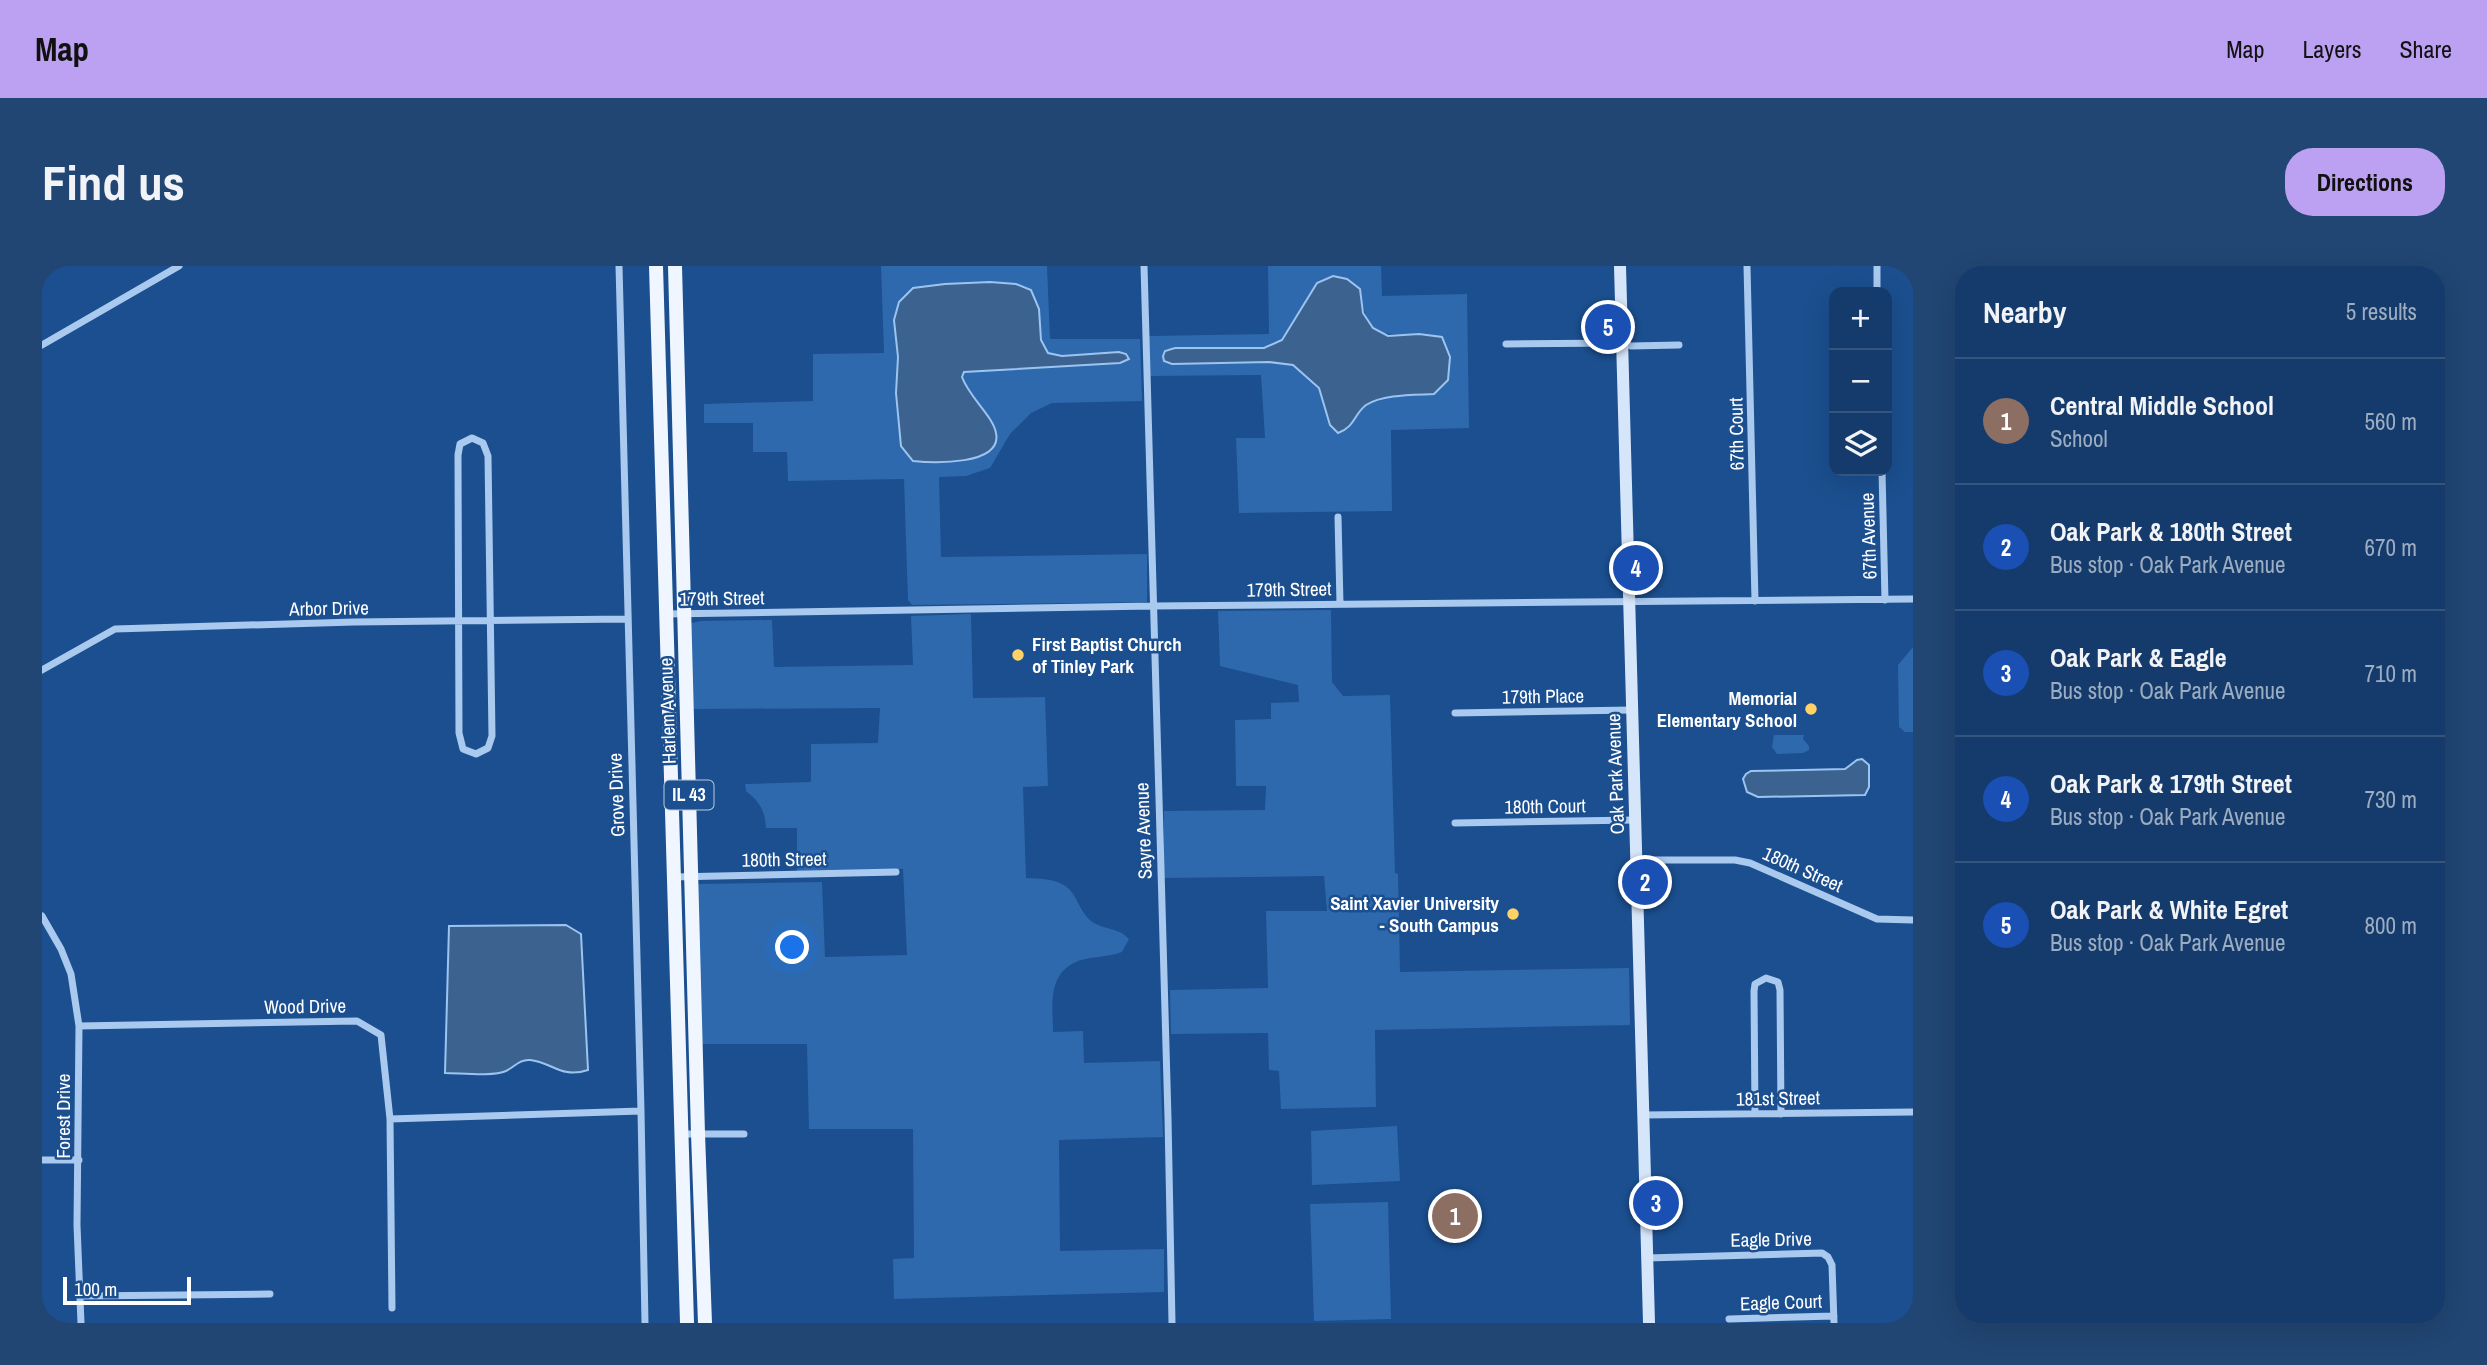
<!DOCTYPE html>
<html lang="en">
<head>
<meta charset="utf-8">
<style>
  :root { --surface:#143b6b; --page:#214673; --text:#f1f3f6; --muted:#9dadc1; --line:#33557e; --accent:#bca0f2 }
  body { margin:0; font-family:"Archivo Narrow",sans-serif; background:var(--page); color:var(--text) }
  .controls { position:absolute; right:21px; top:21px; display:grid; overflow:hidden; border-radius:14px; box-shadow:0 7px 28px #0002 }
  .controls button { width:63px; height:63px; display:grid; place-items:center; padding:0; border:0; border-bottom:2px solid var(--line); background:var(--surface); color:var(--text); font:35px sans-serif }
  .scale { position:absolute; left:21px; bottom:18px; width:128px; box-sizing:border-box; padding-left:7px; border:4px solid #fff; border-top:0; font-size:19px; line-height:24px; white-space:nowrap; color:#fff; -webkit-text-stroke:5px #1b4f8f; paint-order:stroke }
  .you { position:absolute; left:751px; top:682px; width:24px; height:24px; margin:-18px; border:5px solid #fff; border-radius:50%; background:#1a73e8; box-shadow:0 0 0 10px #1a73e833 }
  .badge { display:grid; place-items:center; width:46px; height:46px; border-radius:50%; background:var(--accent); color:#fff; font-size:23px; font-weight:700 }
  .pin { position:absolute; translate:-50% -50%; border:4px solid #fff; box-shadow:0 2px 7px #0006 }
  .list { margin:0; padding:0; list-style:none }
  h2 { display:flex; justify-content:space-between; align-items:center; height:91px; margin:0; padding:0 28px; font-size:30px }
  h2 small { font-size:23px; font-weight:400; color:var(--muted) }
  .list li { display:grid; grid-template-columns:46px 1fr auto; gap:21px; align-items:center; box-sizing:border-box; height:126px; padding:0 28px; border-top:2px solid var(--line) }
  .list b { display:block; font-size:26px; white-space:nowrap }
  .list p { margin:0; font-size:23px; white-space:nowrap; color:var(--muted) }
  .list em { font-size:23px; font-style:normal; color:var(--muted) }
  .icon { flex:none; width:38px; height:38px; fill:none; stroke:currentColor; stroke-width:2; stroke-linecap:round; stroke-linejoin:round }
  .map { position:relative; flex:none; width:1871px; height:1057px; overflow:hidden; border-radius:28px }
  header { display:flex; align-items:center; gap:42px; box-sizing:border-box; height:98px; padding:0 35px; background:var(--accent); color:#111 }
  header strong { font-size:33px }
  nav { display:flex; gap:38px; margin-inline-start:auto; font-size:24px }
  .intro { display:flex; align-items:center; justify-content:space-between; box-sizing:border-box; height:168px; padding:0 42px }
  h1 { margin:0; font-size:49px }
  .button { padding:18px 32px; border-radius:28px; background:var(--accent); color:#111; font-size:24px; font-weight:700 }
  main { display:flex; gap:42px; padding:0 42px }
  aside { flex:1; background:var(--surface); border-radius:28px; box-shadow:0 7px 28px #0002 }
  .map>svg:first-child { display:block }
  .green { fill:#2e69ad; fill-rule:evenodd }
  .water { fill:#3c6290; stroke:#9cc4f0; stroke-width:2 }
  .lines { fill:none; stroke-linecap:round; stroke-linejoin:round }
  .street { stroke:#a9c9ee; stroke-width:7 }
  .secondary { stroke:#d6e6fa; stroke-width:12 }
  .primary { stroke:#f0f6ff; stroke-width:14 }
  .poi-dot { fill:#ffd166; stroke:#1b4f8f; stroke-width:2.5 }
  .labels { text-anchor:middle; stroke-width:5; stroke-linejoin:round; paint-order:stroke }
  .shield { fill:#1b4f8f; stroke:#bbcadd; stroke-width:2 }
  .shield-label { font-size:18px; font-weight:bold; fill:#fff }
  .street-label { font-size:19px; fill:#fff; stroke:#1b4f8f }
  .poi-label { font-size:19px; font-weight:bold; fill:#fff; stroke:#1b4f8f; text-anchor:end }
</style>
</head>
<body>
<header>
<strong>Map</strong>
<nav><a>Map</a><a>Layers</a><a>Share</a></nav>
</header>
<div class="intro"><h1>Find us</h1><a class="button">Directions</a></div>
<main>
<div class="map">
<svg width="1871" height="1057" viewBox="0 0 1871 1057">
  <rect width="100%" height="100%" fill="#1b4f8f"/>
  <!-- green -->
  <path class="green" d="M839,0H1005L1008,73H1098L1100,135L1010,137L989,147L968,168L948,202L924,210L897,211L899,291L1105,288V336L870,339L866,334L862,213L746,215L745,186H711V157H662V138L771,135V88L842,87ZM948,16L974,18L989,24L997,43L999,74L1006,87L1020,91L1077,86L1083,96L922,106L920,110C927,132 944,146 954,166L871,195L859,179L854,127L856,91L852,54L871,22L903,18Z
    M1226,0H1339L1340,30L1425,28L1427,162L1349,164L1350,245L1197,247L1194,172H1223L1219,109L1108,110L1107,70L1227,68ZM1291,10L1306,13L1318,23C1324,68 1334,70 1377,68L1392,128L1353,130L1323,139L1306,163L1288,159L1277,122L1251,99L1133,82H1222L1240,74L1275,17Z
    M1289,344L1290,416L1301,430L1348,429L1353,607L1356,608L1358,706L1587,702L1588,759L1333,764L1334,841L1239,843L1237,805L1227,804L1226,767L1129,768L1128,724L1226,722L1224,645H1285L1282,610L1122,612V545L1223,544L1224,520H1194L1193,454L1229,453V437L1257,436L1256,419L1178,400L1176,345Z
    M929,348L931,432L1003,431L1006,520L981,521L984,612C1002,613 1023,612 1033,631C1038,640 1042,651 1052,657C1065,664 1077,662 1087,673L1080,686C1065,692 1044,690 1032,697C1005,710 1011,742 1011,766L1041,765L1042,797L1118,795L1121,871L1017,874L1018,985L1122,983V1026L852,1033L851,993L872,992L871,863H767L765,778H659L655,618L780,616L783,691L865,689L861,603L755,605V562H724C723,545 718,536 704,525L703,518L769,516V478L836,477L838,442L650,443L649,357L660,355L730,354L732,401L871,399L869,350Z
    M1871,381V466H1863L1857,461L1856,399Z
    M1732,469H1762L1761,473L1767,480V484L1761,487L1735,488L1730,481Z
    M1355,860L1358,915L1270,919L1269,865Z
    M1346,936L1349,1053L1272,1055L1268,938Z"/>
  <!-- water -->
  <path class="water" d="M1291,10L1305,13L1318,23L1321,47L1331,62L1346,70L1377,68L1400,71L1408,91L1406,114L1392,128C1372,129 1341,128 1324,139C1312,148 1313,161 1296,167L1288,159L1277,122L1251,99L1227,96L1130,98L1122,95L1121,90L1123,85L1133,82H1222L1240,74L1275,17Z
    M948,16L974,18L989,24L997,43L999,74L1006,87L1020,90L1077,86L1084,88L1087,93L1078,97L922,106L920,111C927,131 951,150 954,167C961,200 890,197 871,195L859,180L854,127L856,91L852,54L857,36L871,22L903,18Z
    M1820,493L1827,499V521L1823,529L1716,531L1705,526L1701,513L1704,508L1709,505L1803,503L1815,494Z
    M524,659L539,668L546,804C519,813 510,796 488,794C478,793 472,801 464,805C451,811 418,807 403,807L407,660Z"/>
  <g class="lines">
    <!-- street -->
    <path class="street" d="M577,0L599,845L603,1057
      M1102,0L1126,852L1130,1057
      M1705,0L1713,335
      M1835,0V26
      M1464,78L1580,77L1589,80L1637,79
      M0,79L137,0
      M430,172L441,177L446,190L450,470L446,482L434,488L421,483L417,467L416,189L418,178Z
      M1840,205L1843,334
      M1296,251L1298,338
      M624,348L1111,340L1871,333
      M0,404L73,363L312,356L585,353
      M1413,447L1590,444
      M1413,557L1593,554
      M1594,594H1693L1708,597L1835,653L1871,654
      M631,611L854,606
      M0,650L19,683L29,708L37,760L35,959L39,1057
      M37,760L315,755L339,769L348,853L350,1042
      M1713,848L1712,725L1713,718L1724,712L1736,716L1738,724L1739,848
      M1601,849L1871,846
      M348,853L599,845
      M640,868H702
      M0,894H37
      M1605,992L1780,987L1786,991L1790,999L1792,1057
      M38,1030L228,1028
      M1687,1053L1792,1050"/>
    <!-- secondary -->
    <path class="secondary" d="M1578,0L1607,1057"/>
    <!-- primary -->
    <path class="primary" d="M614,0L645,1057
      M633,0L656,868L663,1057"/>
  </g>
  <!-- markers -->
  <g class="poi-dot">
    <circle cx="976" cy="389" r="7"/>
    <circle cx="1769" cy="443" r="7"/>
    <circle cx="1471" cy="648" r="7"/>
  </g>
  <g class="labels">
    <!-- shield labels -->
    <rect class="shield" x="622.5" y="514.5" width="49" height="29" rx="5"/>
    <g class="shield-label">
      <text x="647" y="535">IL 43</text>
    </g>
    <!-- street labels -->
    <g class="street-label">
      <text transform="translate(1694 168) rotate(-91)" y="7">67th Court</text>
      <text transform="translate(1826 270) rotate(-92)" y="7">67th Avenue</text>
      <text transform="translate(1247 323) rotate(-1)" y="7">179th Street</text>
      <text transform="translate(680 332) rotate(-1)" y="7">179th Street</text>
      <text transform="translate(287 342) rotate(-1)" y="7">Arbor Drive</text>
      <text transform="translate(1501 430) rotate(-1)" y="7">179th Place</text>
      <text transform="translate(625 445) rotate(-92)" y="7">Harlem Avenue</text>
      <text transform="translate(1573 508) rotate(-92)" y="7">Oak Park Avenue</text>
      <text transform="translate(574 529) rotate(-92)" y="7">Grove Drive</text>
      <text transform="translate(1503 540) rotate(-1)" y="7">180th Court</text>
      <text transform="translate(1101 565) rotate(-92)" y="7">Sayre Avenue</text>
      <text transform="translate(742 593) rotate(-1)" y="7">180th Street</text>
      <text transform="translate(1761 603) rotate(24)" y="7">180th Street</text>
      <text transform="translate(263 740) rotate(-1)" y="7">Wood Drive</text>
      <text transform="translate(1736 832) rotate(-1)" y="7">181st Street</text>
      <text transform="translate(21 850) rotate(-90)" y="7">Forest Drive</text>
      <text transform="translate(1729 973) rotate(-1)" y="7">Eagle Drive</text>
      <text transform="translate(1739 1036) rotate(-2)" y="7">Eagle Court</text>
    </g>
    <!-- poi labels -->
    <g class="poi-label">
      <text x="990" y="385" text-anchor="start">First Baptist Church<tspan x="990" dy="22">of Tinley Park</tspan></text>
      <text x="1755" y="439">Memorial<tspan x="1755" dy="22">Elementary School</tspan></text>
      <text x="1457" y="644">Saint Xavier University<tspan x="1457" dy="22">- South Campus</tspan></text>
    </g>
  </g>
</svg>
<div class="controls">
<button>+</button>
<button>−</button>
<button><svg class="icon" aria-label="layers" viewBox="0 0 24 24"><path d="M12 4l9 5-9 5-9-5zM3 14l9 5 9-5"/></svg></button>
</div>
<div class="scale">100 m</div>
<div class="you"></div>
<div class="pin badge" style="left:1413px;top:950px;background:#8d6e63">1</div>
<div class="pin badge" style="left:1603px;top:616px;background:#1a4fb4">2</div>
<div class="pin badge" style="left:1614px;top:937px;background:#1a4fb4">3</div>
<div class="pin badge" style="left:1594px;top:302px;background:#1a4fb4">4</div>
<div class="pin badge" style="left:1566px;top:61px;background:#1a4fb4">5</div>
</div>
<aside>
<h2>Nearby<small>5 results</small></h2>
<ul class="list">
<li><span class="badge" style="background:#8d6e63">1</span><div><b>Central Middle School</b><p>School</p></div><em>560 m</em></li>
<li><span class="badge" style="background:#1a4fb4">2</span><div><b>Oak Park &amp; 180th Street</b><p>Bus stop · Oak Park Avenue</p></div><em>670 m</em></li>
<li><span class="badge" style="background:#1a4fb4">3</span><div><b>Oak Park &amp; Eagle</b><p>Bus stop · Oak Park Avenue</p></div><em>710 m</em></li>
<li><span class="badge" style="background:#1a4fb4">4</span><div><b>Oak Park &amp; 179th Street</b><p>Bus stop · Oak Park Avenue</p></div><em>730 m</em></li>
<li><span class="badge" style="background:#1a4fb4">5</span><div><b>Oak Park &amp; White Egret</b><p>Bus stop · Oak Park Avenue</p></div><em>800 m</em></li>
</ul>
</aside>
</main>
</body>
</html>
